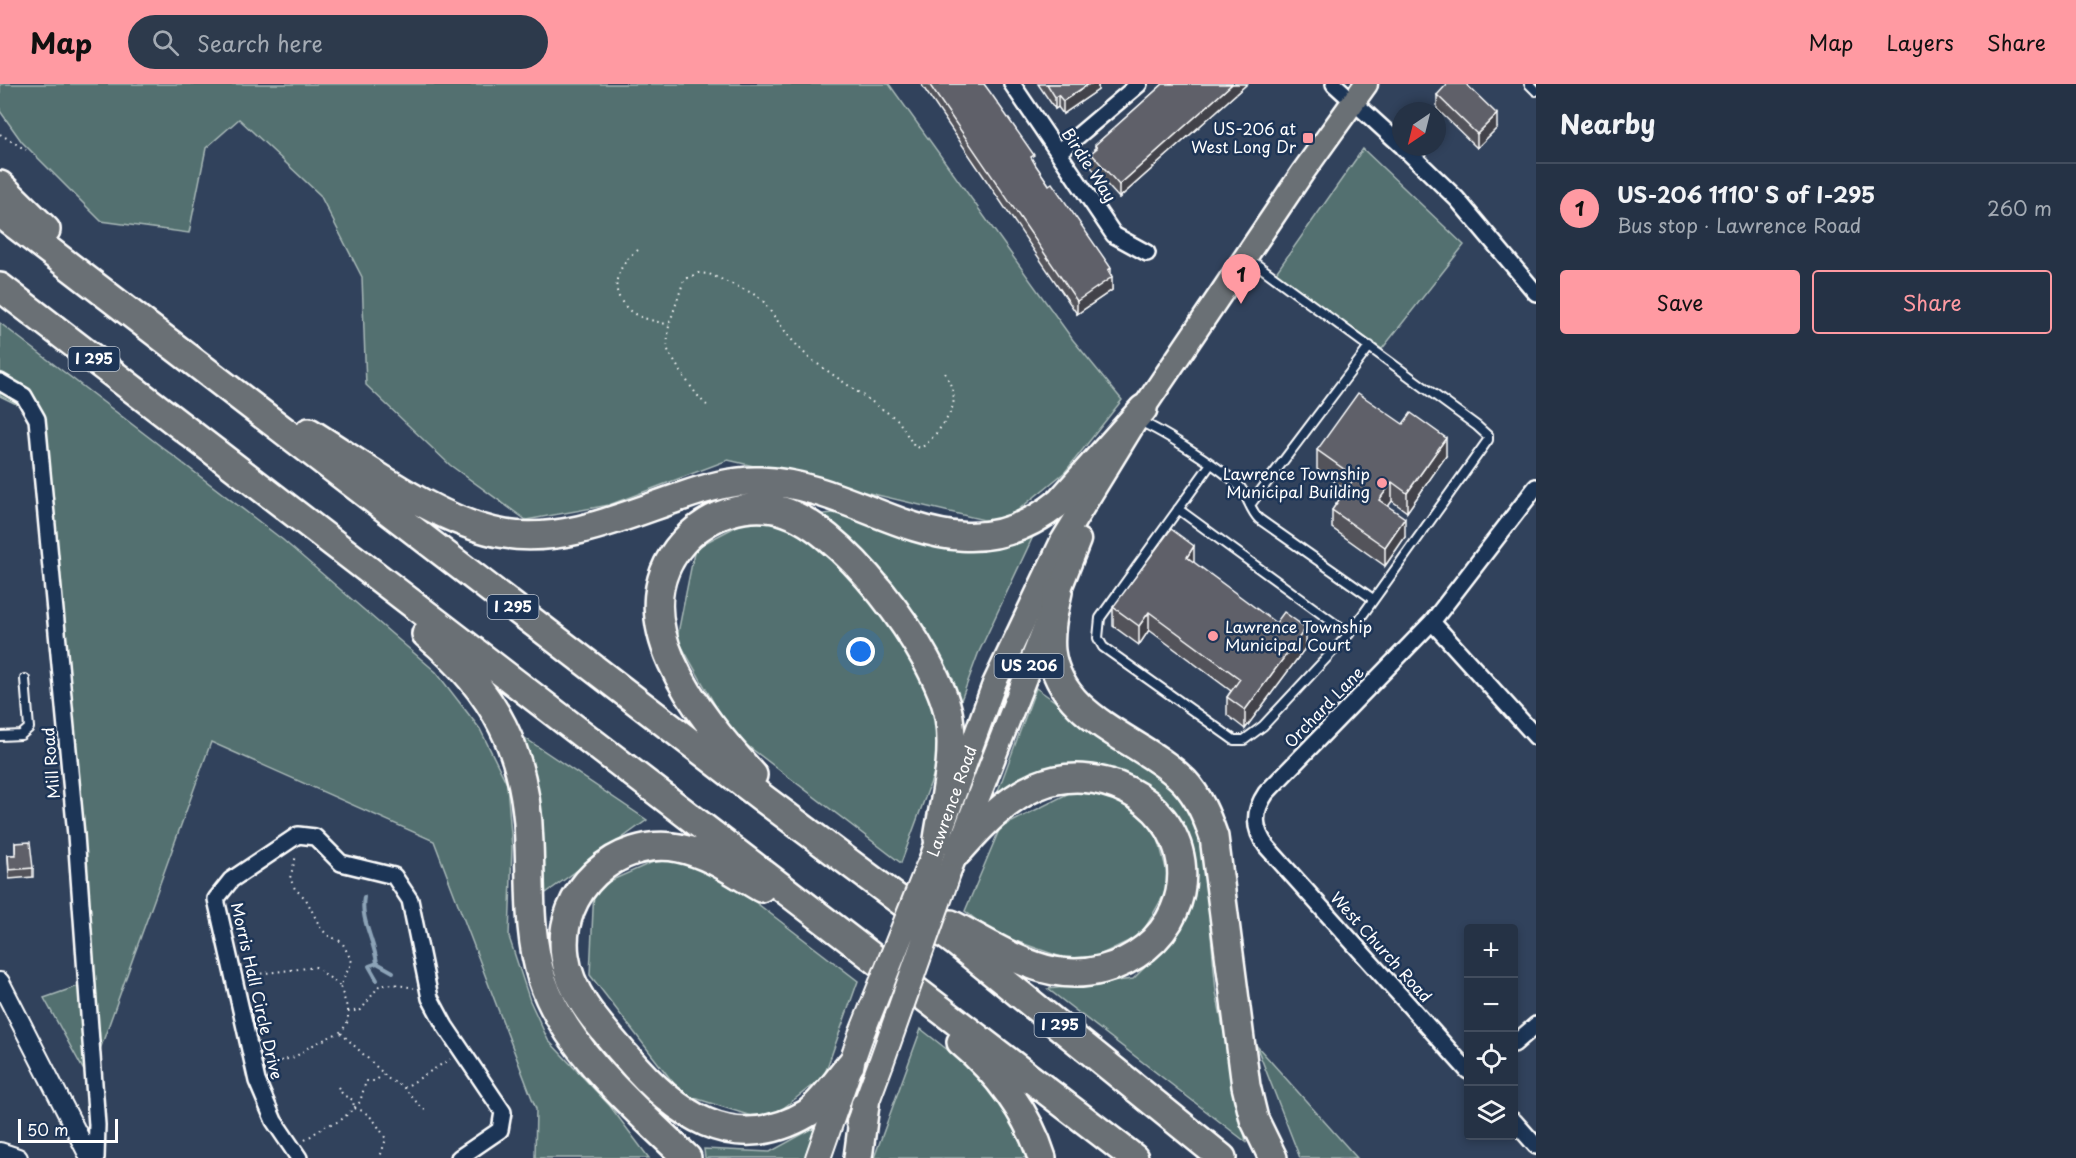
<!DOCTYPE html>
<html lang="en">
<head>
<meta charset="utf-8">
<style>
  :root { --surface:#253245; --page:#2d3a4c; --text:#f1f3f6; --muted:#a3aab3; --line:#424d5e; --accent:#ff9aa2 }
  body { margin:0; font-family:"Playpen Sans",sans-serif; background:var(--page); color:var(--text) }
  .controls { position:absolute; right:18px; bottom:18px; display:grid; overflow:hidden; border-radius:6px; box-shadow:0 3px 9px #0003 }
  .controls button { width:54px; height:54px; display:grid; place-items:center; padding:0; border:0; border-bottom:2px solid var(--line); background:var(--surface); color:var(--text); font:30px sans-serif }
  .compass { position:absolute; left:1392px; top:18px; width:54px; height:54px; border-radius:50%; background:var(--surface); box-shadow:0 3px 9px #0003; rotate:215deg }
  .scale { position:absolute; left:18px; bottom:15px; width:100px; box-sizing:border-box; padding-left:6px; border:3px solid #fff; border-top:0; font-size:16px; line-height:21px; white-space:nowrap; color:#fff; -webkit-text-stroke:4px #1d3557; paint-order:stroke }
  .you { position:absolute; left:861px; top:568px; width:21px; height:21px; margin:-15px; border:4px solid #fff; border-radius:50%; background:#1a73e8; box-shadow:0 0 0 9px #1a73e833 }
  .badge { display:grid; place-items:center; width:39px; height:39px; border-radius:50%; background:var(--accent); color:#111; font-size:20px; font-weight:700 }
  .pin { position:absolute; translate:-50% -50px; filter:drop-shadow(0 2px 3px #0008) }
  .pin::after { content:''; position:absolute; top:32px; width:21px; height:18px; background:inherit; clip-path:polygon(0 0,100% 0,50% 100%) }
  .list { margin:0; padding:0; list-style:none }
  h2 { display:flex; justify-content:space-between; align-items:center; height:78px; margin:0; padding:0 24px; font-size:26px }
  h2 small { font-size:20px; font-weight:400; color:var(--muted) }
  .list li { display:grid; grid-template-columns:39px 1fr auto; gap:18px; align-items:center; box-sizing:border-box; height:90px; padding:0 24px; border-top:2px solid var(--line) }
  .list b { display:block; font-size:22px; white-space:nowrap }
  .list p { margin:0; font-size:20px; white-space:nowrap; color:var(--muted) }
  .list em { font-size:20px; font-style:normal; color:var(--muted) }
  .actions { display:flex; gap:12px; padding:18px 24px }
  .actions a { flex:1; padding:14px 0; border:2px solid var(--accent); border-radius:6px; text-align:center; font-size:21px; color:var(--accent) }
  .actions .main { background:var(--accent); color:#111 }
  .icon { flex:none; width:33px; height:33px; fill:none; stroke:currentColor; stroke-width:2; stroke-linecap:round; stroke-linejoin:round }
  .map { position:relative; flex:none; width:1536px; height:1074px; overflow:hidden }
  header { display:flex; align-items:center; gap:36px; box-sizing:border-box; height:84px; padding:0 30px; background:var(--accent); color:#111 }
  header strong { font-size:28px }
  nav { display:flex; gap:33px; margin-inline-start:auto; font-size:21px }
  .search { width:420px; height:54px; background:var(--page); display:flex; align-items:center; gap:15px; box-sizing:border-box; padding:0 21px; border-radius:33px; color:var(--muted); font-size:22px }
  main { display:flex }
  aside { flex:1; background:var(--surface) }
  .map>svg:first-child { display:block }
  .green { fill:#52706f; stroke:#a8b8b7; stroke-width:1.5 }
  .lines { fill:none; stroke-linecap:round; stroke-linejoin:round }
  .stream { stroke:#8ca3b7; stroke-width:4 }
  .service-casing { stroke:#fff; stroke-width:12 }
  .minor-casing { stroke:#fff; stroke-width:20 }
  .tertiary-casing { stroke:#fff; stroke-width:22 }
  .primary-casing { stroke:#fff; stroke-width:27 }
  .trunk-casing { stroke:#fff; stroke-width:28 }
  .motorway-casing { stroke:#fff; stroke-width:32 }
  .path { stroke:#fff; stroke-width:2; stroke-dasharray:1.5 4.5; stroke-linecap:butt }
  .service { stroke:#1d3557; stroke-width:8 }
  .minor { stroke:#1d3557; stroke-width:15 }
  .tertiary { stroke:#1d3557; stroke-width:18 }
  .primary { stroke:#6b7074; stroke-width:22 }
  .trunk { stroke:#6b7074; stroke-width:24 }
  .motorway { stroke:#6b7074; stroke-width:27 }
  .trunk-bridge-casing { stroke:#fff; stroke-width:28; stroke-linecap:butt }
  .trunk-bridge { stroke:#6b7074; stroke-width:24 }
  .wall { fill:#52535a; stroke:#fff; stroke-width:1.5 }
  .shaded-wall { fill:#42434a; stroke:#fff; stroke-width:1.5 }
  .building { fill:#5f6069; stroke:#fff; stroke-width:1.5 }
  .poi-dot { fill:#ff9aa2; stroke:#1d3557; stroke-width:2 }
  .labels { text-anchor:middle; stroke-width:5; stroke-linejoin:round; paint-order:stroke }
  .shield { fill:#1d3557; stroke:#bbc2cd; stroke-width:1.5 }
  .shield-label { font-size:15px; font-weight:bold; fill:#fff }
  .poi-label { font-size:16px; fill:#fff; stroke:#1d3557; text-anchor:end }
  .street-label { font-size:16px; fill:#fff; stroke:#1d3557 }
</style>
</head>
<body>
<header>
<strong>Map</strong>
<div class="search"><svg class="icon" aria-label="search" viewBox="0 0 24 24"><circle cx="10" cy="10" r="6"/><path d="M15 15l6 6"/></svg>Search here</div>
<nav><a>Map</a><a>Layers</a><a>Share</a></nav>
</header>
<main>
<div class="map">
<svg width="1536" height="1074" viewBox="0 0 1536 1074">
  <rect width="100%" height="100%" fill="#31425c"/>
  <filter id="ink" filterUnits="userSpaceOnUse"><feTurbulence type="fractalNoise" baseFrequency=".0167" numOctaves="2"/><feDisplacementMap in="SourceGraphic" scale="12" xChannelSelector="R" yChannelSelector="G"/><feConvolveMatrix kernelMatrix="1 2 1 2 8 2 1 2 1" color-interpolation-filters="sRGB"/></filter>
  <g filter="url(#ink)">
    <!-- green -->
    <path class="green" d="M0,0H889L1073,256L1122,316L1065,388L1001,440L728,376L609,421L526,436L450,381L366,301L362,193L320,111L239,35L206,64L189,149L101,137L22,58L0,27Z
      M1363,65L1464,161L1382,265L1275,190Z
      M0,239L283,456L436,588L480,645L507,700L512,763L509,853L530,917L548,956L610,1022L649,1074H535L536,1025L434,757L211,658L89,996L44,914L90,898L43,333L0,312Z
      M850,427L965,462L1036,446L978,570L901,779L731,649L677,554L695,464L741,440Z
      M1036,604L1174,701L1202,748L1216,908L1246,1058L1048,905L1133,895L1179,849L1192,780L1171,731L1114,684L1070,683L998,707Z
      M525,654L647,736L543,811L541,739Z
      M1087,700L1153,735L1170,800L1141,851L1081,880L1005,853V859L965,827L1000,744Z
      M671,770L694,771L858,897L824,992L767,1037L682,1010L590,891L594,804Z
      M921,945L1005,1011L1031,1074H874Z
      M1256,961L1357,1074H1300Z
      M819,1041L808,1074H705L704,1065L770,1068Z"/>
    <g class="lines">
      <!-- stream -->
      <path class="stream" d="M364,813C360,836 374,855 377,879L393,888
        M377,879L369,882L377,896"/>
      <defs>
        <path id="service" d="M1529,0L1536,7
          M1139,337C1164,348 1222,384 1240,403C1248,413 1250,426 1259,435L1373,515
          M1210,381L1100,534L1098,554L1103,563L1234,656H1244L1263,642L1349,550L1488,356V352L1477,342L1248,174
          M1250,421L1370,262
          M1178,425L1349,550
          M0,652L21,651L29,644L25,595"/>
        <path id="minor" d="M1012,0L1114,151L1147,169
          M1334,0L1401,61
          M1403,63L1457,115L1536,209
          M1060,67L1139,0
          M0,298L24,312L37,335L76,751L97,1041L96,1074
          M1432,538L1536,653
          M1514,960L1536,941
          M1468,987L1267,763C1253,745 1253,728 1266,709L1432,538L1536,403
          M1514,1037L1536,1062
          M299,1074L274,1037L257,997L216,815L231,796L298,751L315,753L341,779L394,792L410,816L430,914L445,942L503,1028L500,1046L459,1074"/>
        <path id="tertiary" d="M0,898L90,1074
          M0,1068L18,1074"/>
        <g id="primary">
          <path id="s1" d="M928,783L994,600L1062,457L1143,325L1303,88L1366,0"/>
          <path d="M947,793L1079,456"/>
        </g>
        <path id="trunk" d="M859,1038L881,979
          M818,1074L861,951"/>
        <path id="motorway" d="M0,101L46,146
          M0,129L764,715L958,860L1222,1074
          M0,203L1134,1074
          M309,348C366,383 438,439 505,450C565,459 624,432 680,413C706,404 732,396 760,397C870,401 952,505 1060,418L1143,325
          M1058,508C1054,527 1049,547 1051,567C1060,637 1140,653 1184,697C1199,713 1207,733 1214,753L1246,1002L1254,1035L1273,1074
          M426,550C495,607 527,669 529,759C531,806 528,850 542,895C564,964 636,1025 687,1074
          M753,691C700,633 610,527 690,451C713,430 744,420 774,425C839,435 938,571 949,633C956,674 944,715 938,755
          M761,804C735,789 709,770 679,764C617,752 556,808 565,872C570,911 600,942 625,971C673,1028 732,1074 808,1029C824,1016 837,997 850,981
          M951,840C983,856 1018,880 1054,887C1119,900 1190,849 1181,778C1172,713 1095,677 1037,702C1005,716 981,742 958,768
          M961,958C997,988 1028,1029 1042,1074
          M858,1074L865,1021"/>
      </defs>
      <!-- service casing -->
      <use href="#service" class="service-casing"/>
      <!-- minor casing -->
      <use href="#minor" class="minor-casing"/>
      <!-- tertiary casing -->
      <use href="#tertiary" class="tertiary-casing"/>
      <!-- primary casing -->
      <use href="#primary" class="primary-casing"/>
      <!-- trunk casing -->
      <use href="#trunk" class="trunk-casing"/>
      <!-- motorway casing -->
      <use href="#motorway" class="motorway-casing"/>
      <!-- path -->
      <path class="path" d="M0,50L26,66
        M638,166C618,181 606,205 629,226C639,235 657,237 669,241
        M707,321C698,316 672,275 667,264L669,241L684,196L698,189L709,190L752,209L763,217L790,254L809,274L898,336L914,362L921,364C929,358 935,351 941,343C959,319 956,310 943,285
        M249,891L316,883L340,902
        M348,928L361,926L379,902L393,900L414,904
        M341,949L384,990L375,997H366L360,1018L354,1024
        M269,980L295,973L309,963L342,947L348,937V926L340,902L352,878L342,858L327,851L320,843L306,815L295,805L290,794L296,772
        M384,990C389,998 398,998 404,1004C412,1012 415,1018 425,1026
        M338,1003L343,1011L353,1016L354,1024
        M404,1004L450,975
        M305,1056L325,1042L340,1037L354,1024C371,1028 377,1041 386,1055L380,1073"/>
      <!-- service -->
      <use href="#service" class="service"/>
      <!-- minor -->
      <use href="#minor" class="minor"/>
      <!-- tertiary -->
      <use href="#tertiary" class="tertiary"/>
      <!-- primary -->
      <use href="#primary" class="primary"/>
      <!-- trunk -->
      <use href="#trunk" class="trunk"/>
      <!-- motorway -->
      <use href="#motorway" class="motorway"/>
      <defs>
        <path id="trunk-bridge" d="M861,951L928,783
          M881,979L947,793"/>
      </defs>
      <!-- trunk-bridge casing -->
      <use href="#trunk-bridge" class="trunk-bridge-casing"/>
      <!-- trunk-bridge -->
      <use href="#trunk-bridge" class="trunk-bridge"/>
    </g>
    <!-- wall -->
    <path class="wall" d="M921,0H984L1034,79L1111,191L1112,206L1077,230Z
      M1038,0H1098V6L1063,30L1058,23L1055,25Z
      M1163,0H1247L1119,114L1091,83V69L1095,66V61Z
      M1437,11L1497,44L1477,64L1437,25Z
      M1317,366L1446,372L1407,428L1392,417L1388,422L1405,453L1385,482L1332,444V426L1346,406L1317,385Z
      M1194,479L1306,563L1245,645L1227,631V613L1231,607L1149,546L1139,561L1113,542V523Z
      M15,759L33,784V793L9,795L8,771H15Z"/>
    <!-- shaded-wall -->
    <path class="shaded-wall" d="M1089,0H1098V6L1063,30V17Z
      M1232,0H1247L1119,114V101Z
      M1058,11V23L1055,25V13Z
      M1497,30V44L1477,64V50Z
      M1111,184V194L1112,193V206L1077,230V217Z
      M1446,354V372L1407,428V409Z
      M1392,398V417L1379,435V416Z
      M1405,434V453L1385,482V463Z
      M1194,462V481L1187,473Z
      M1149,528V546L1139,561V542Z
      M1306,544V563L1245,645V626Z"/>
    <!-- building -->
    <path class="building" d="M929,0H984L990,8L1034,71L1031,73L1035,80L1049,101L1052,99L1111,184L1108,186L1112,193L1077,217Z
      M1047,0H1089L1063,17L1058,11L1055,13Z
      M1163,0H1232L1119,101L1091,69L1097,64L1095,61Z
      M1447,0H1466L1497,30L1477,50L1437,11Z
      M1358,309L1403,340L1411,329L1446,354L1407,409L1392,398L1379,416L1405,434L1385,463L1332,426L1355,393L1317,366Z
      M1171,445L1194,462L1187,473L1276,539L1284,528L1306,544L1245,626L1227,613L1240,595L1149,528L1139,542L1113,523Z
      M30,758L33,784L9,786L8,771H16L15,759Z"/>
  </g>
  <!-- markers -->
  <g class="poi-dot">
    <rect x="1302" y="48" width="12" height="12" rx="3"/>
    <circle cx="1382" cy="399" r="6"/>
    <circle cx="1213" cy="552" r="6"/>
  </g>
  <g class="labels">
    <!-- shield labels -->
    <g class="shield">
      <rect x="68.5" y="263" width="51" height="24" rx="4.5"/>
      <rect x="487.5" y="511" width="51" height="24" rx="4.5"/>
      <rect x="994.5" y="570" width="69" height="24" rx="4.5"/>
      <rect x="1034.5" y="929" width="51" height="24" rx="4.5"/>
    </g>
    <g class="shield-label">
      <text x="94" y="280">I 295</text>
      <text x="513" y="528">I 295</text>
      <text x="1029" y="587">US 206</text>
      <text x="1060" y="946">I 295</text>
    </g>
    <!-- poi labels -->
    <g class="poi-label">
      <text x="1296" y="51">US-206 at<tspan x="1296" dy="18">West Long Dr</tspan></text>
      <text x="1370" y="396">Lawrence Township<tspan x="1370" dy="18">Municipal Building</tspan></text>
      <text x="1225" y="549" text-anchor="start">Lawrence Township<tspan x="1225" dy="18">Municipal Court</tspan></text>
    </g>
    <!-- street labels -->
    <g class="street-label">
      <text transform="translate(1089 81) rotate(57)" y="6">Birdie Way</text>
      <text transform="translate(1324 623) rotate(-46)" y="6">Orchard Lane</text>
      <text transform="translate(51 679) rotate(-95)" y="6">Mill Road</text>
      <text dy="6" stroke="none"><textPath href="#s1" startOffset="70">Lawrence Road</textPath></text>
      <text transform="translate(1381 863) rotate(48)" y="6">West Church Road</text>
      <text transform="translate(257 907) rotate(77)" y="6">Morris Hall Circle Drive</text>
    </g>
  </g>
</svg>
<div class="controls">
<button>+</button>
<button>−</button>
<button><svg class="icon" aria-label="locate" viewBox="0 0 24 24"><circle cx="12" cy="12" r="6"/><path d="M12 2v4M12 18v4M2 12h4M18 12h4"/></svg></button>
<button><svg class="icon" aria-label="layers" viewBox="0 0 24 24"><path d="M12 4l9 5-9 5-9-5zM3 14l9 5 9-5"/></svg></button>
</div>
<svg class="compass" viewBox="-18 -18 36 36"><path d="M0-13l5 13h-10z" fill="#e53935"/><path d="M0 13l5-13h-10z" fill="#a3aab3"/></svg>
<div class="scale">50 m</div>
<div class="you"></div>
<div class="pin badge" style="left:1241px;top:220px">1</div>
</div>
<aside>
<h2>Nearby<small></small></h2>
<ul class="list">
<li><span class="badge">1</span><div><b>US-206 1110' S of I-295</b><p>Bus stop · Lawrence Road</p></div><em>260 m</em></li>
</ul>
<div class="actions"><a class="main">Save</a><a>Share</a></div>
</aside>
</main>
</body>
</html>
